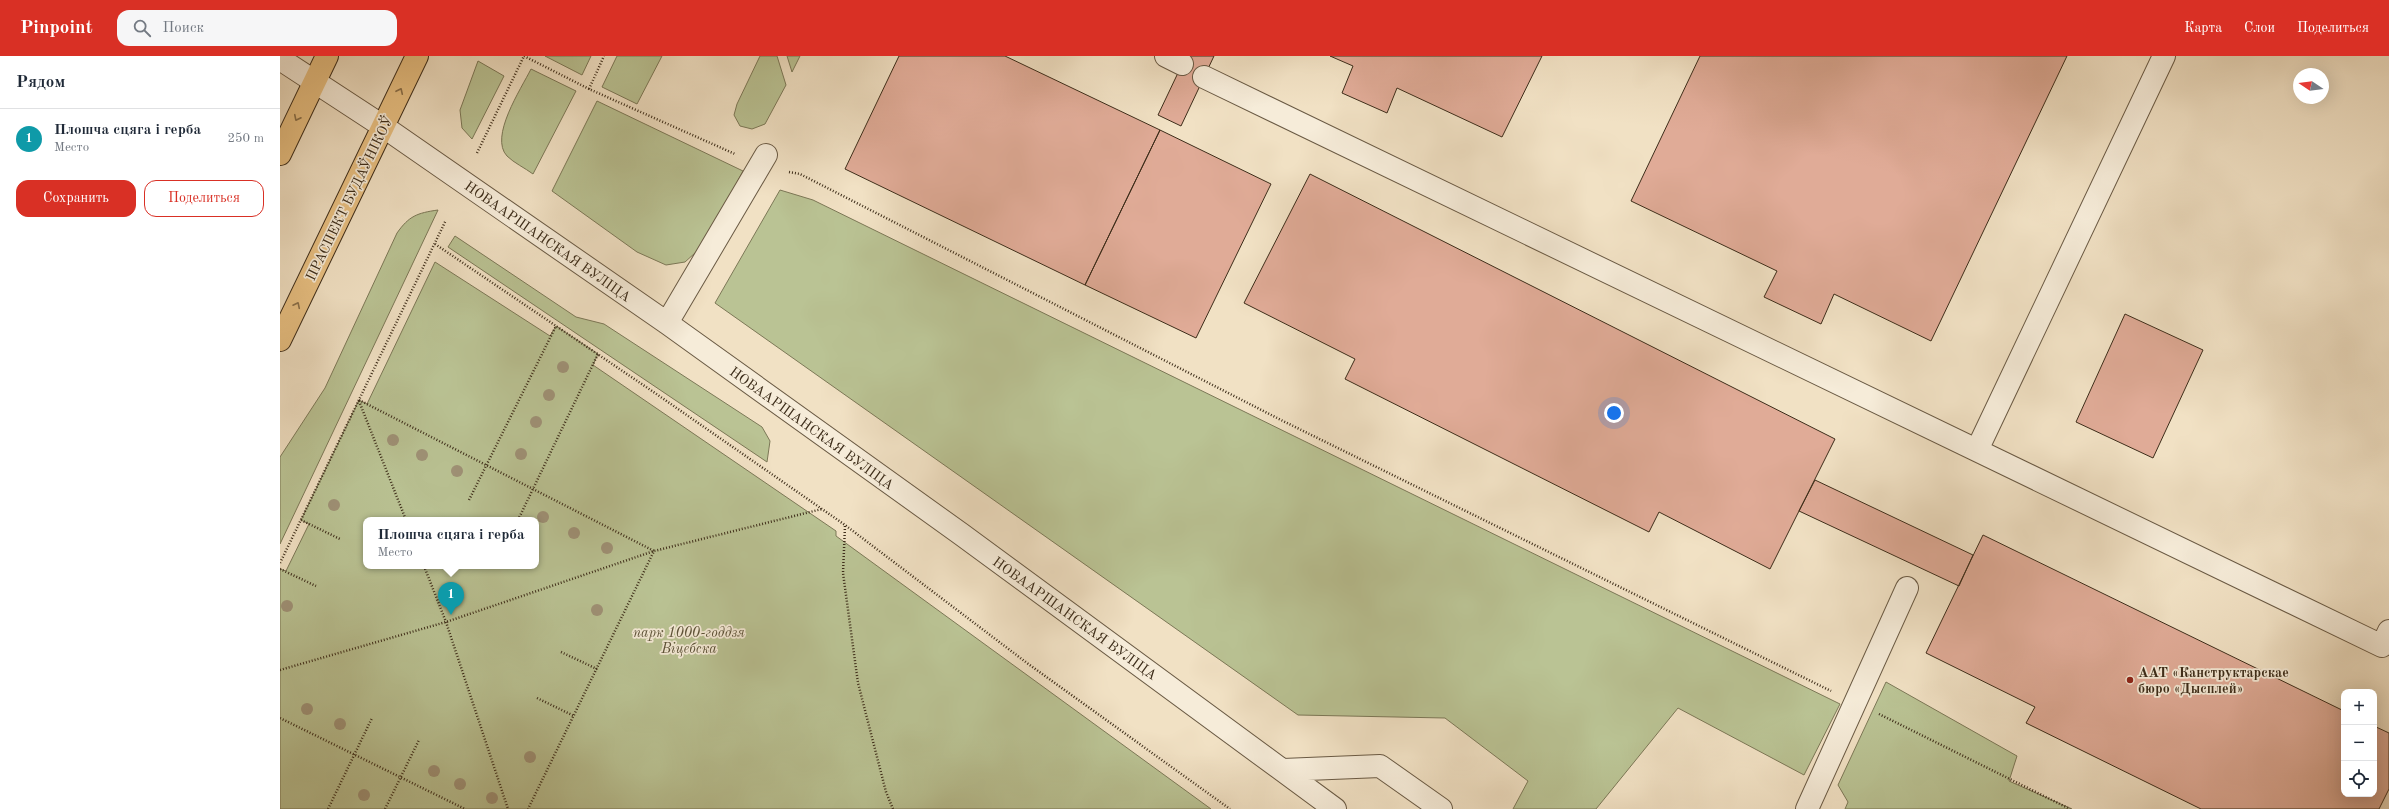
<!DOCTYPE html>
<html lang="ru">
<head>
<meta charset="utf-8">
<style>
  :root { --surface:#fff; --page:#f6f6f7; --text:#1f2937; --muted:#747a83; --line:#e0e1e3; --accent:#d93025 }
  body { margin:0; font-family:"Old Standard TT",serif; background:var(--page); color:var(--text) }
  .controls { position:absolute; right:12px; bottom:12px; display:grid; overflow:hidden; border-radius:8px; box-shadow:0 4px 16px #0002 }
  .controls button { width:36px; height:36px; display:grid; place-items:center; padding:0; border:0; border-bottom:1px solid var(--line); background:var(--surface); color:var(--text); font:20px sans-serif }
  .compass { position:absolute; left:2013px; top:12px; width:36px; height:36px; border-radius:50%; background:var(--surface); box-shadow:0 4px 16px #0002; rotate:283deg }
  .you { position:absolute; left:1334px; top:357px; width:14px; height:14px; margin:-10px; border:3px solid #fff; border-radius:50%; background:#1a73e8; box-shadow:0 0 0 6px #1a73e833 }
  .badge { display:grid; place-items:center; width:26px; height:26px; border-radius:50%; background:var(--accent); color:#fff; font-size:13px; font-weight:700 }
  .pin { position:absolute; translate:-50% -33px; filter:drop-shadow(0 1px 2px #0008) }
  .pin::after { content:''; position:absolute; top:21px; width:14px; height:12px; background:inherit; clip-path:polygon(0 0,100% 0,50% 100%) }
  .popup { position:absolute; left:83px; top:461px; width:176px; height:52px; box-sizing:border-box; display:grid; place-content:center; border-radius:8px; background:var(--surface); filter:drop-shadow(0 1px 3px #0005); font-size:13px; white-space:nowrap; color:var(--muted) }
  .popup b { font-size:15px; color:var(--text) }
  .popup::after { content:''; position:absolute; left:50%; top:100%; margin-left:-8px; border:8px solid transparent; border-top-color:var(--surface) }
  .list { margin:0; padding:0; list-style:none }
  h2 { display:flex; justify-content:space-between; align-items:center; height:52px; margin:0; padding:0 16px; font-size:17px }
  h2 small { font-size:13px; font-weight:400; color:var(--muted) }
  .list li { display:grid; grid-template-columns:26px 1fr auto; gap:12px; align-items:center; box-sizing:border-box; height:60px; padding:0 16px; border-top:1px solid var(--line) }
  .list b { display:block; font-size:15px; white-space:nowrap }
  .list p { margin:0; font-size:13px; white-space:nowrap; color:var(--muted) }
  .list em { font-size:13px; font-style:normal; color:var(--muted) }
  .actions { display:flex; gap:8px; padding:12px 16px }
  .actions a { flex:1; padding:9px 0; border:1px solid var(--accent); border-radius:12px; text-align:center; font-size:14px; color:var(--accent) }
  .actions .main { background:var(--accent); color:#fff }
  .icon { flex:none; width:22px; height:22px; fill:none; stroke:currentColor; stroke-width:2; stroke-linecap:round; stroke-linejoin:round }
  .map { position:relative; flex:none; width:2109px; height:753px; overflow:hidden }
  header { display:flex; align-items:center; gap:24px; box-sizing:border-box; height:56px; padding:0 20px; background:var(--accent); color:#fff }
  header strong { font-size:19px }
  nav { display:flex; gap:22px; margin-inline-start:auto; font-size:14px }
  .search { width:280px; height:36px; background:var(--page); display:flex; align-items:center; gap:10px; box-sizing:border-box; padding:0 14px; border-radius:12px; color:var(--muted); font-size:15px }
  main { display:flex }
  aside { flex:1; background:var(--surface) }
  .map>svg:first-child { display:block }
  .green { fill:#bac394; stroke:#7c7857; fill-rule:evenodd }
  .building { fill:#e0ab97; stroke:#3d2d1a }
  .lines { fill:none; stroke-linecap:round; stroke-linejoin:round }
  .minor-casing { stroke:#6a5a44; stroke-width:24 }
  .major-casing { stroke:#3d2d1a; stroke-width:24 }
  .path { stroke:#3d2d1a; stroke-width:2.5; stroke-dasharray:1 2; stroke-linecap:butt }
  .minor { stroke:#f6ecd9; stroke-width:22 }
  .major { stroke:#e8c082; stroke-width:22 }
  .tree { fill:#9f9277 }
  .oneway { stroke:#8a6f49 }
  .poi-dot { fill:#8f2418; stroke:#f6ecd9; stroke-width:1.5 }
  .labels { text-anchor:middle; stroke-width:3.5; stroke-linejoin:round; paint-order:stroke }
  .street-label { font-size:14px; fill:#3d2d1a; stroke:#f6ecd9 }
  .park-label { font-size:14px; font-style:italic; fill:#5c5238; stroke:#f6ecd9 }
  .poi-label { font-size:14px; font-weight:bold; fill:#3d2d1a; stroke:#f6ecd9; text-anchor:start }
</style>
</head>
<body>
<header>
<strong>Pinpoint</strong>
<div class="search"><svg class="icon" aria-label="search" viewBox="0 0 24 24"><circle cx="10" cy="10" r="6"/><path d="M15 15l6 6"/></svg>Поиск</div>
<nav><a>Карта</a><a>Слои</a><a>Поделиться</a></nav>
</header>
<main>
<aside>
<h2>Рядом<small></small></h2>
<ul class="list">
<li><span class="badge" style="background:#0f9aa8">1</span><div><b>Плошча сцяга і герба</b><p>Место</p></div><em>250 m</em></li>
</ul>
<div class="actions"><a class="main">Сохранить</a><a>Поделиться</a></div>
</aside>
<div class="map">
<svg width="2109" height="753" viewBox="0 0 2109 753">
  <rect width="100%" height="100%" fill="#f1e1c4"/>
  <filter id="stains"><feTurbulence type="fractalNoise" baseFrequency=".005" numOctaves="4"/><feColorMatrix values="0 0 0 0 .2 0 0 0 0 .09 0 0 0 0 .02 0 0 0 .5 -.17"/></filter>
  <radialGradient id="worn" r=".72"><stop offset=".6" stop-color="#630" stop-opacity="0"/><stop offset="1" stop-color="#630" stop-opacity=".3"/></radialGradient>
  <!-- green -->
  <path class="green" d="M265,0H311L302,19Z
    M337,0H382L357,48L322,31Z
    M480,0H497L506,29L485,68L472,73L460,70L454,59L457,48Z
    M507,0H520L512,16Z
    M198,5L224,20L192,83L182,72L180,54Z
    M251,13L296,35L253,118C245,112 234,107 227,100C209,81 241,33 251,13Z
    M317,45L463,115L425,188L405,206L386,209L357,196L272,135Z
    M500,134L533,144L1560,648L1524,719L1398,652L1316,753H1233L1248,725L1165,662L1018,659L435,247Z
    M158,154L0,488V401L45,332L117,177C129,160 137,157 158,154Z
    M175,180L296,261L324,268L482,371L490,385L487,406L168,191Z
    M155,206L270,280L276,270L318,298L313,309L556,475V480L931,753H0V513L6,515L29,468L21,464L79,344L87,348ZM86,464H256V510H86Z
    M1606,626L1737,700L1729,725L1792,753H1565L1568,746L1558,729Z"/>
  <!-- building -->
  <path class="building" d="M619,0H725L880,74L805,229L565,113Z
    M906,0H934L901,70L878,59Z
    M1050,0H1262L1222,81L1117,32L1107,57L1062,37L1073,10Z
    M1420,0H1787L1651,285L1554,238L1541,268L1484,241L1497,215L1351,145Z
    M880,74L991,128L916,282L805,229Z
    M1030,118L1555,383L1490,513L1379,456L1369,476L1065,323L1075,303L964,247Z
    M1845,258L1923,294L1873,402L1796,366Z
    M1535,424L1693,499L1679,530L1519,455Z
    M1703,479L2064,655V738H2094V670L2109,677V733L2099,753H1921L1746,667L1755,651L1646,597Z"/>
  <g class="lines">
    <defs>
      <path id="minor" d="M886,0L902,8
        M0,3L104,71L387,267L681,478L1055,753
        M924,21L2102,590L2109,575
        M387,267L486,99
        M1697,394L1884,0
        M1003,714L1100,710L1161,753
        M1527,753L1627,532"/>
      <path id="major" d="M0,98L47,0
        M0,284L137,0"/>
    </defs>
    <!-- minor casing -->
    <use href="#minor" class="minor-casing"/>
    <!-- major casing -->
    <use href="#major" class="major-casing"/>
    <!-- path -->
    <path class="path" d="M244,0L309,33L455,98
      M309,33L324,0
      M197,97L244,0
      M509,116L520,118L1001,364L1551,635
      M155,188L375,337L565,469L747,607L950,753
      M79,344L374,495L248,753
      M79,345L126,464
      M189,444L276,270
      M21,464L60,483
      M238,464L318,298
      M565,470L563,517L578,627L606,736L613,753
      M0,507L166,164
      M144,510L166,566L228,753
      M0,513L36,530
      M281,596L317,613
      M0,614L166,566L374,495L542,453
      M257,642L294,660
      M1599,658L1790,753
      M0,662L185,753
      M48,753L92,662
      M105,753L139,684"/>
    <!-- minor -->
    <use href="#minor" class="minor"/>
    <!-- major -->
    <use href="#major" class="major"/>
  </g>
  <!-- trees -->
  <g class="tree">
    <circle cx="283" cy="311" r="6"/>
    <circle cx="269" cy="339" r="6"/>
    <circle cx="256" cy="366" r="6"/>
    <circle cx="113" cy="384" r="6"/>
    <circle cx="241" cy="398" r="6"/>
    <circle cx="142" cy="399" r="6"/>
    <circle cx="177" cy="415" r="6"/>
    <circle cx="54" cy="449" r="6"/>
    <circle cx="263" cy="461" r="6"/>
    <circle cx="294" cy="477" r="6"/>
    <circle cx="327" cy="492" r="6"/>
    <circle cx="7" cy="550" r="6"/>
    <circle cx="317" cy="554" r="6"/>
    <circle cx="27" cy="653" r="6"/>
    <circle cx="60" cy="668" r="6"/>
    <circle cx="250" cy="701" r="6"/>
    <circle cx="154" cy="715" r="6"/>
    <circle cx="180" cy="728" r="6"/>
    <circle cx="84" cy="739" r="6"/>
    <circle cx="212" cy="742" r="6"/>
  </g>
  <!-- one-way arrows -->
  <defs><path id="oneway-chevron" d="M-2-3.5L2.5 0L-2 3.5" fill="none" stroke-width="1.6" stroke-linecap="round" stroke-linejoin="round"/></defs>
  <g class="oneway">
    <use href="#oneway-chevron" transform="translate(120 35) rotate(-65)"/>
    <use href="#oneway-chevron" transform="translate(17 62) rotate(116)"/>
    <use href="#oneway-chevron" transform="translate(17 249) rotate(-64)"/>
  </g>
  <!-- markers -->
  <circle class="poi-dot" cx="1850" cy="624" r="4"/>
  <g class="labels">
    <!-- street labels -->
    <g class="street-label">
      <text transform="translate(69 142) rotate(-64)" y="5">ПРАСПЕКТ БУДАЎНІКОЎ</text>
      <text transform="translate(268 185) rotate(35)" y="5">НОВААРШАНСКАЯ ВУЛІЦА</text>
      <text transform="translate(532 372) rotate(36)" y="5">НОВААРШАНСКАЯ ВУЛІЦА</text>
      <text transform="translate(795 562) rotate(36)" y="5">НОВААРШАНСКАЯ ВУЛІЦА</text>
    </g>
    <!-- park labels -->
    <g class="park-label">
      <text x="409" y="581">парк 1000-годдзя<tspan x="409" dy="16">Віцебска</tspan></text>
    </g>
    <!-- poi labels -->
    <g class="poi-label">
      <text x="1858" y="621">ААТ «Канструктарскае<tspan x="1858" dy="16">бюро «Дысплей»</tspan></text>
    </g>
  </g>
  <rect width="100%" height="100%" filter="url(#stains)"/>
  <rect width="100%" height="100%" fill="url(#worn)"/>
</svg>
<div class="controls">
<button>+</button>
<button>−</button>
<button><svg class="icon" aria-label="locate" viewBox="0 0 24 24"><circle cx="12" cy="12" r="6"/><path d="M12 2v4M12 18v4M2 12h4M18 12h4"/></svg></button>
</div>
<svg class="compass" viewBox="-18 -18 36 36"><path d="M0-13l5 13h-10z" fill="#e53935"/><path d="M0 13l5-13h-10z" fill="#747a83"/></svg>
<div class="you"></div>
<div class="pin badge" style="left:171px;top:559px;background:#0f9aa8">1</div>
<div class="popup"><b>Плошча сцяга і герба</b>Место</div>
</div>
</main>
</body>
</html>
